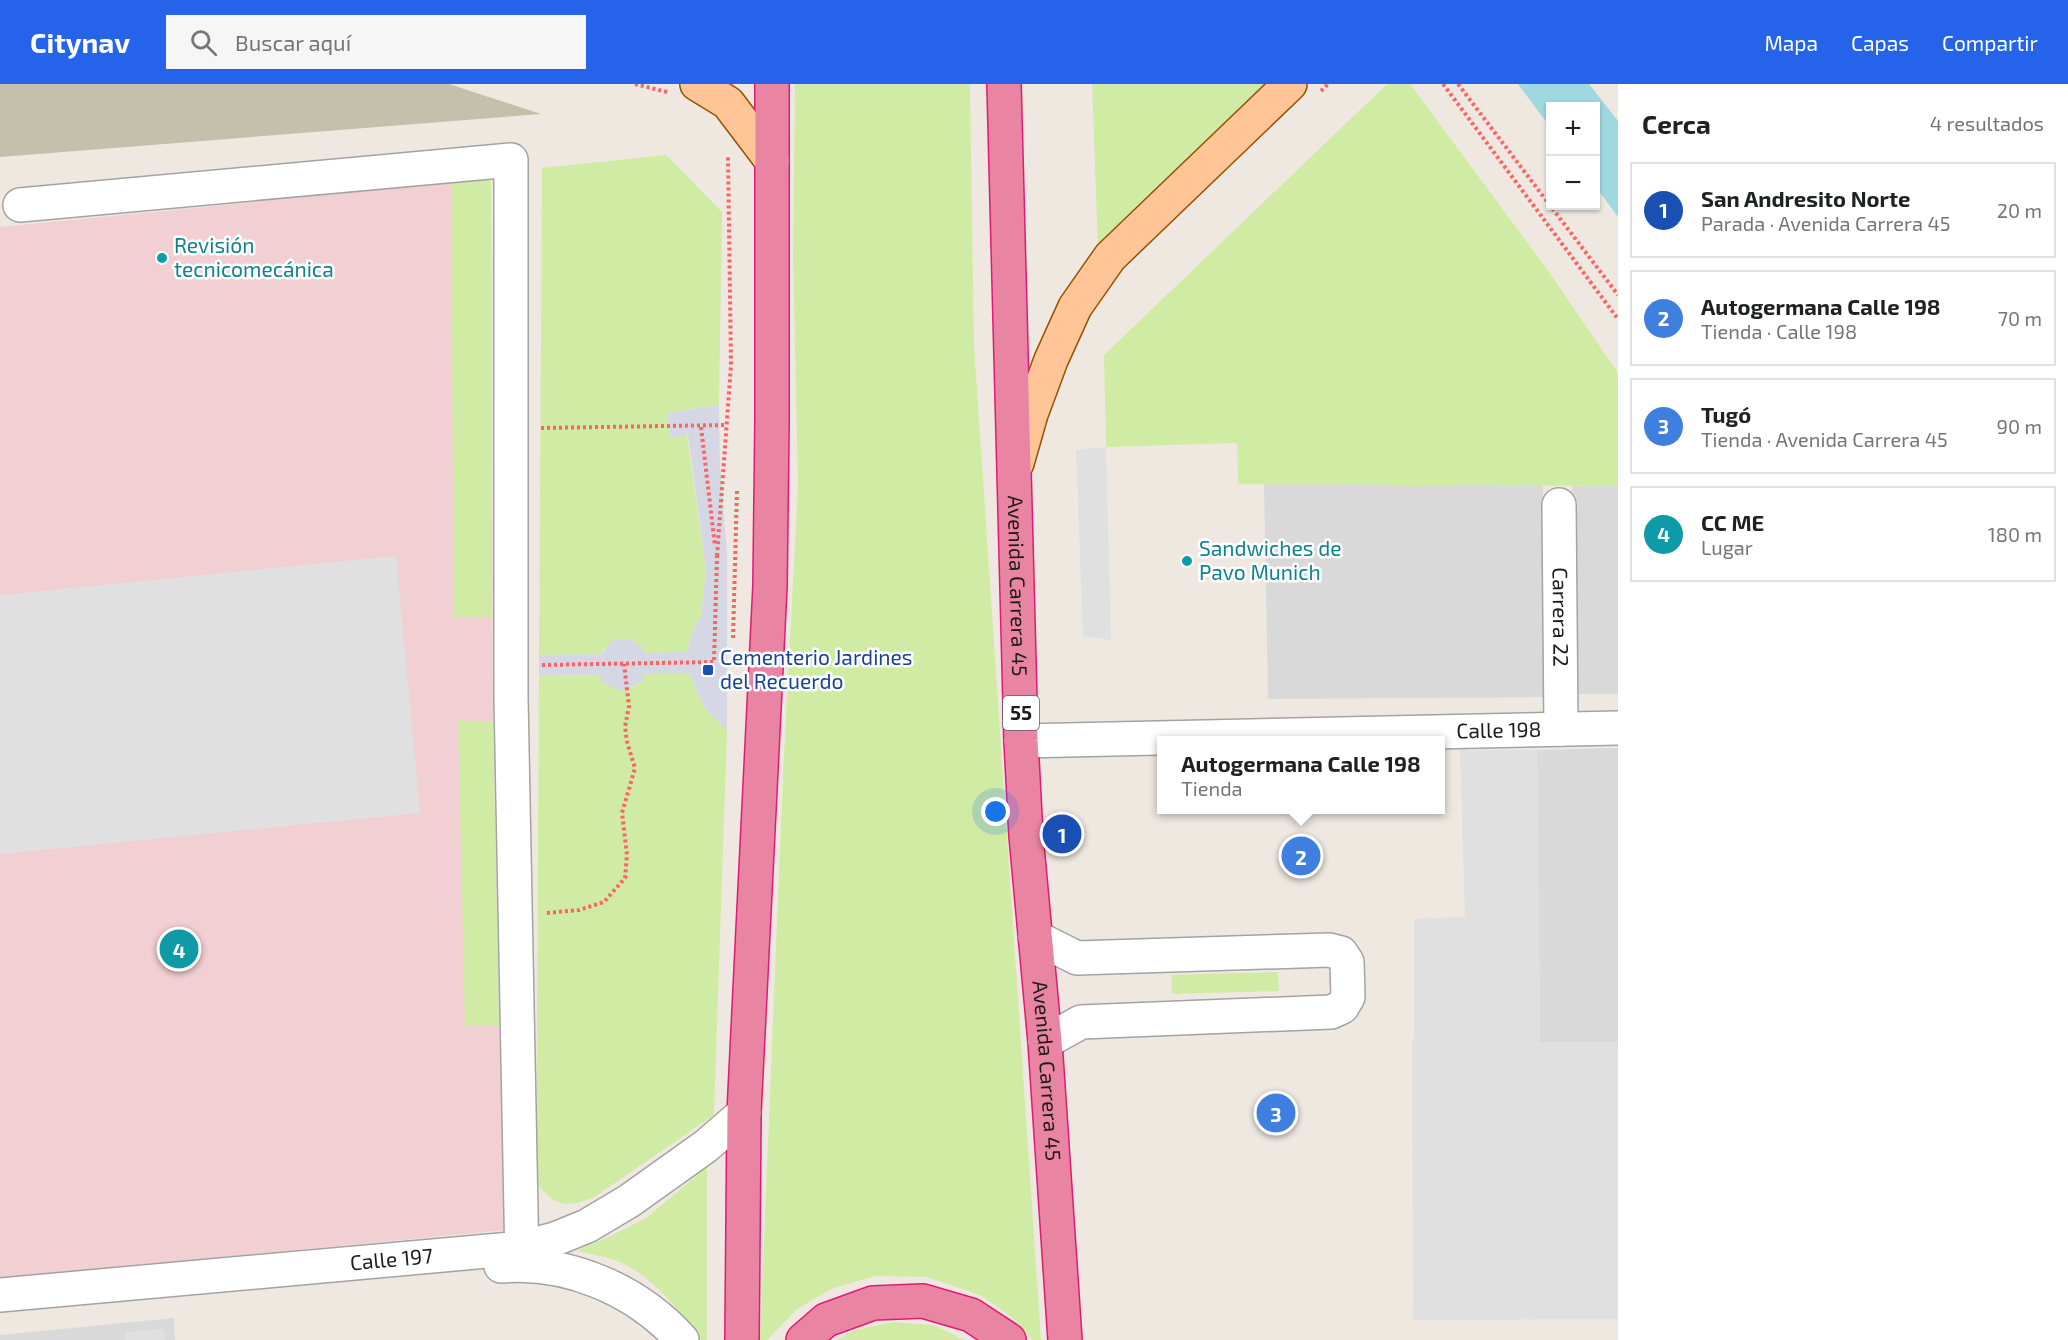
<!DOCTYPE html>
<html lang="es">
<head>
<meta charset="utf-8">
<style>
  :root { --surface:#fff; --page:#f6f6f6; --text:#202124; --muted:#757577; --line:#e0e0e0; --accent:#2563eb }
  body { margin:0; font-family:"Exo 2",sans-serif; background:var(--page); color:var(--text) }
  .controls { position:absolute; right:18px; top:18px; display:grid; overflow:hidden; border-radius:0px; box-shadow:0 2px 4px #0004 }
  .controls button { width:54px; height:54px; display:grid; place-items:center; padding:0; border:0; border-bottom:2px solid var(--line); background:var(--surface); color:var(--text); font:30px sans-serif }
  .you { position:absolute; left:996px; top:728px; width:21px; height:21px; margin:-15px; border:4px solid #fff; border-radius:50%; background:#1a73e8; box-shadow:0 0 0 9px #1a73e833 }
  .badge { display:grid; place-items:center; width:39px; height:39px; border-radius:50%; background:var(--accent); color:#fff; font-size:20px; font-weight:700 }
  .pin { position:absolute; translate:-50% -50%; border:3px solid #fff; box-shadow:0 2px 6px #0006 }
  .popup { position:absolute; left:1157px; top:652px; width:288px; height:78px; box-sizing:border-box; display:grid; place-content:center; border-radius:0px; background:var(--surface); filter:drop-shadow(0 2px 4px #0005); font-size:20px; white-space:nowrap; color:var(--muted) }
  .popup b { font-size:22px; color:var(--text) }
  .popup::after { content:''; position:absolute; left:50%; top:100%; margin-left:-12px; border:12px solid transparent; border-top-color:var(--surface) }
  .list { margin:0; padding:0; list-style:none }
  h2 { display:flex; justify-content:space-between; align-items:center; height:78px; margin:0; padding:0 24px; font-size:26px }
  h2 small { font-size:20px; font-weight:400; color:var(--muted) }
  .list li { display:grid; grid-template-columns:39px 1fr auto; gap:18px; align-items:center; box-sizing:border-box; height:96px; margin:0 12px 12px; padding:0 12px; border:2px solid var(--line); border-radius:0px }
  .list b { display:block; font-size:22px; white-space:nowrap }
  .list p { margin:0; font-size:20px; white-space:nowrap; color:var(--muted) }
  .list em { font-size:20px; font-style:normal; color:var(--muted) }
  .icon { flex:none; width:33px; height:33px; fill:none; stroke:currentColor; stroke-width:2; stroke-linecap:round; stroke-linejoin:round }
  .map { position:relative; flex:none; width:1618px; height:1256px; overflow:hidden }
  header { display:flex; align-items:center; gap:36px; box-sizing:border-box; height:84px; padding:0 30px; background:var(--accent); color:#fff }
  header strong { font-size:28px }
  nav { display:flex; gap:33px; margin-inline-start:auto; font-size:21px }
  .search { width:420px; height:54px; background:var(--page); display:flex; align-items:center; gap:15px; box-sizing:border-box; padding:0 21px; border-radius:0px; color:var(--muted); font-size:22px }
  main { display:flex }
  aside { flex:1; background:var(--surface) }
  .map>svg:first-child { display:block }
  .residential { fill:#dad9d9 }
  .commercial { fill:#f1cfd2 }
  .construction { fill:#c3c0ac }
  .grass { fill:#d0eca4 }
  .parking { fill:#e0e0e0 }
  .plaza { fill:#d6d7e4 }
  .water { fill:#9fd8df }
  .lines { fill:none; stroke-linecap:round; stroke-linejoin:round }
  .minor-casing { stroke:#a3a3a3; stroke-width:36 }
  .major-casing { stroke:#955200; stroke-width:36 }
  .highway-casing { stroke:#e01b76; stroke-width:36 }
  .path { stroke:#ff6264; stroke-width:4; stroke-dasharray:3 3; stroke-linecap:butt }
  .minor { stroke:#fff; stroke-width:33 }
  .major { stroke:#ffc596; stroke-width:33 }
  .highway { stroke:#ea84a3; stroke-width:33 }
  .culture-dot { fill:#0f9aa8; stroke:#fff; stroke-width:2 }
  .transit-dot { fill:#1a4fb4; stroke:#fff; stroke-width:2 }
  .labels { text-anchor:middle; stroke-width:5; stroke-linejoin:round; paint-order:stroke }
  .shield { fill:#fff; stroke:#606060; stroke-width:1.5 }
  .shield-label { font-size:20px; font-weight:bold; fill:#1c1c1c }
  .culture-label { font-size:21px; fill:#0d838f; stroke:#fff; text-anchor:start }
  .street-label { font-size:21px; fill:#1c1c1c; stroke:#fff }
  .transit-label { font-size:21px; fill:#164399; stroke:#fff; text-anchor:start }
</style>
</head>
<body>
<header>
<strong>Citynav</strong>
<div class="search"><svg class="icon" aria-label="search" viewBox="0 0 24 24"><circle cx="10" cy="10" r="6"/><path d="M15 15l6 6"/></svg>Buscar aquí</div>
<nav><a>Mapa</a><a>Capas</a><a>Compartir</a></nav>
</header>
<main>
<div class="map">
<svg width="1618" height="1256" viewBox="0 0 1618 1256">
  <rect width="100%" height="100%" fill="#eee8e1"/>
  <!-- residential -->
  <path class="residential" d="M1264,400L1543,401L1544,613L1268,615Z
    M1572,402H1618V610H1575Z
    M1618,664V958H1540L1537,666Z
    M174,1234L175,1256H0V1251Z"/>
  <!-- commercial -->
  <path class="commercial" d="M491,95L493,637L499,942L506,1146L0,1194V143Z"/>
  <!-- construction -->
  <path class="construction" d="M0,0H449L541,30L0,73Z"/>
  <!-- grass -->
  <path class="grass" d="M795,0H970L974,262L1041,1256H1032L1013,1234L980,1211L927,1193L875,1192L831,1205L796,1226L767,1256H760L783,691L798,401L793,173Z
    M1092,0H1270L1098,165Z
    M1387,0H1410L1547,185L1618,289V402L1238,400L1237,359L1106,363L1104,271Z
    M666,71L722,128L719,321L667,329L671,354L687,351L706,487L701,532L692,549L687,569H645L605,564L602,570L539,571L542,84Z
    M491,95L492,533H454L451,99Z
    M645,590H689L706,626L727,646L714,1031L593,1114C565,1124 556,1123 536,1099L539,592L601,591C609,611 637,610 645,590Z
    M458,637H493L499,942H465Z
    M1278,888L1279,907L1172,910L1171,891Z
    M707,1083V1256H701C681,1228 650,1189 617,1177C604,1172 590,1170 577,1167L611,1152L646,1134Z
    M893,1238L933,1241L965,1256H836L855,1246Z"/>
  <!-- parking -->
  <path class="parking" d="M1106,363L1111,556L1083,552L1076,366Z
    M396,472L420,729L0,770V511Z
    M1460,666H1537L1540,958H1618V1235L1413,1236L1412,959L1414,951V835L1465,833Z
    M164,1245L165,1256H125V1248Z"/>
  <!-- plaza -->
  <path class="plaza" d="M719,321L720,384L727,469V646L706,626L689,590H645L642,597L627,606H616L609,602L603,598L600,591L539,592V571L602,570L610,558L616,555H631L642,563L645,569L687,568L692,549L701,532L706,487L688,351L671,354L667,329Z"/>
  <!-- water -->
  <path class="water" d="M1518,0H1589L1618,37V133L1596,103V22H1550V43Z"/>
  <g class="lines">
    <defs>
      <g id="minor">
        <path d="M20,121L511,76V613L522,1180"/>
        <path id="s1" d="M1559,421L1561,645"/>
        <path id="s2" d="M1021,657L1618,644"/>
        <path d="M1035,853L1077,874L1329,866L1341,869L1347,878L1348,913L1342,923L1331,928L1081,938L1045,958"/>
        <path d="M501,1182C568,1176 637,1206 682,1256"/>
        <path id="s3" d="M0,1211L521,1164L555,1155L587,1142L629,1117L706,1062L744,1029"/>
      </g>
      <path id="major" d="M697,0L728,19L772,77
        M1017,379L1031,330L1051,276L1075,223L1110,173L1290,0"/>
      <g id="highway">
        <path id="s4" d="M1004,0L1021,657L1026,752L1045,958L1065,1256"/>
        <path d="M742,1256L744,1029L770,502L772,337V0"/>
        <path d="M803,1256L826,1236L873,1219L923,1217L971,1231L1009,1256"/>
      </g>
    </defs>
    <!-- minor casing -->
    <use href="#minor" class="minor-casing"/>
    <!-- major casing -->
    <use href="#major" class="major-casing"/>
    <!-- highway casing -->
    <use href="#highway" class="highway-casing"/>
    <!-- path -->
    <path class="path" d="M635,0L667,8
      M1443,0L1618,235
      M1458,0L1618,211
      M1321,7L1328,0
      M701,343L715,462
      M541,344L726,341
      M717,472L731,281L728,73
      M733,554L737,405
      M542,581L714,578L717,472
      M547,829L579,826L604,818L625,794L627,771L622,729L635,684L627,658L625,643L629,622L624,580"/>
    <!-- minor -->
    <use href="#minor" class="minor"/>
    <!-- major -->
    <use href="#major" class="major"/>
    <!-- highway -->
    <use href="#highway" class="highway"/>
  </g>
  <!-- markers -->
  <g class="culture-dot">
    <circle cx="162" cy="174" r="6"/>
    <circle cx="1187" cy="477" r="6"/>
  </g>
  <rect class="transit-dot" x="702" y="580" width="12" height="12" rx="3"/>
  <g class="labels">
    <!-- shield labels -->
    <rect class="shield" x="1003" y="612" width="36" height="34" rx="4.5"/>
    <g class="shield-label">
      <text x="1021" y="636">55</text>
    </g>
    <!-- culture labels -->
    <g class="culture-label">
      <text x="174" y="169">Revisión<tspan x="174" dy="24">tecnicomecánica</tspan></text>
      <text x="1199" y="472">Sandwiches de<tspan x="1199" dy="24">Pavo Munich</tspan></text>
    </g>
    <!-- street labels -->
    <g class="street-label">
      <text dy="7" stroke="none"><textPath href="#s4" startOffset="502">Avenida Carrera 45</textPath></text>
      <text dy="7" stroke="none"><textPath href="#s1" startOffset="112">Carrera 22</textPath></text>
      <text dy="7" stroke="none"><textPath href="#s2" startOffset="478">Calle 198</textPath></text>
      <text dy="7" stroke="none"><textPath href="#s4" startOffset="988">Avenida Carrera 45</textPath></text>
      <text dy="7" stroke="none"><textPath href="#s3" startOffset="393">Calle 197</textPath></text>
    </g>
    <!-- transit labels -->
    <g class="transit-label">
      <text x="720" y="581">Cementerio Jardines<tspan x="720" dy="24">del Recuerdo</tspan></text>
    </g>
  </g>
</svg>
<div class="controls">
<button>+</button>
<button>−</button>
</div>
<div class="you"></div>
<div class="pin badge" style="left:1062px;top:750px;background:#1a4fb4">1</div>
<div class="pin badge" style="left:1301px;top:772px;background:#3f7fe0">2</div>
<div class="popup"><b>Autogermana Calle 198</b>Tienda</div>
<div class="pin badge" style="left:1276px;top:1029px;background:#3f7fe0">3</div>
<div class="pin badge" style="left:179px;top:865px;background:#0f9aa8">4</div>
</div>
<aside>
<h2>Cerca<small>4 resultados</small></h2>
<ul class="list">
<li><span class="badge" style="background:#1a4fb4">1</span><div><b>San Andresito Norte</b><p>Parada · Avenida Carrera 45</p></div><em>20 m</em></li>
<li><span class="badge" style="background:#3f7fe0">2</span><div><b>Autogermana Calle 198</b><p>Tienda · Calle 198</p></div><em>70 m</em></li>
<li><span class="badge" style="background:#3f7fe0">3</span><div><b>Tugó</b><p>Tienda · Avenida Carrera 45</p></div><em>90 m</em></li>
<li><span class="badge" style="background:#0f9aa8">4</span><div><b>CC ME</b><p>Lugar</p></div><em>180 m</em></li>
</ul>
</aside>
</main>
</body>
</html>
